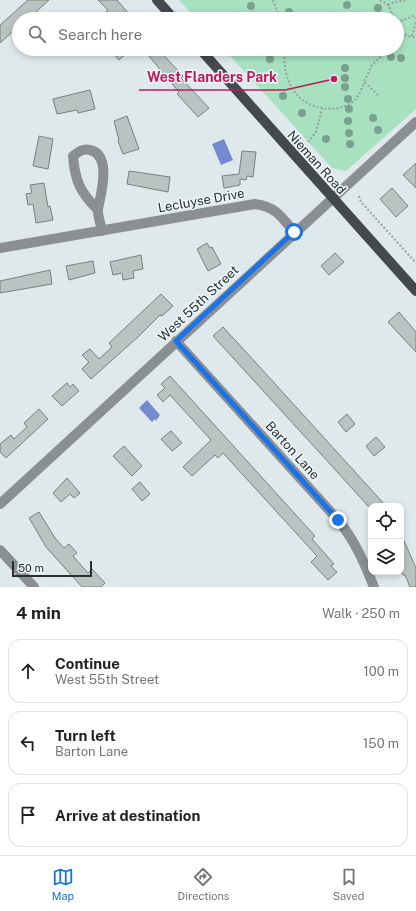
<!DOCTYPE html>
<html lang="en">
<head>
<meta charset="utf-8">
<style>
  :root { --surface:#fff; --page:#f2f2f2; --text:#202124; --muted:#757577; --line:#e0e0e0; --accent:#1a73e8 }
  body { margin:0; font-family:"Public Sans",sans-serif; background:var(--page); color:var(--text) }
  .controls { position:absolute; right:12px; bottom:12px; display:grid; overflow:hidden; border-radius:8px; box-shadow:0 2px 6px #0003 }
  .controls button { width:36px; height:36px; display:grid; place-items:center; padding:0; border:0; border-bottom:1px solid var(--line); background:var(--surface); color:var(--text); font:20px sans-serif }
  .scale { position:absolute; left:12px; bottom:10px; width:80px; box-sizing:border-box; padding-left:4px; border:2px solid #2b2f30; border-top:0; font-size:11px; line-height:14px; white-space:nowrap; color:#2b2f30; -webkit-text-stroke:3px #ecf6f9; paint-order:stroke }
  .stop { position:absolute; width:12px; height:12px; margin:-9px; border:3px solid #1a73e8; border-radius:50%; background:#fff }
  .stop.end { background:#1a73e8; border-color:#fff; box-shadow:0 1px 4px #0008 }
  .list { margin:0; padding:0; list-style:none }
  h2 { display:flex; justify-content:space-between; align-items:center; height:52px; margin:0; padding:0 16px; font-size:17px }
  h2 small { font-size:13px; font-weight:400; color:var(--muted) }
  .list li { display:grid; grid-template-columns:26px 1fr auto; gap:12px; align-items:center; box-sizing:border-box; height:64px; margin:0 8px 8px; padding:0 8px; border:1px solid var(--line); border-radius:12px }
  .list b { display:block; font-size:15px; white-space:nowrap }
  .list p { margin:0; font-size:13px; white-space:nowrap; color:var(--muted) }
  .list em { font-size:13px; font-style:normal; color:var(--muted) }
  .icon { flex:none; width:22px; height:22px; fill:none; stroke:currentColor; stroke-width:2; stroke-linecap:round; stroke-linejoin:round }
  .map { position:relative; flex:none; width:416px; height:587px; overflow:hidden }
  .search { position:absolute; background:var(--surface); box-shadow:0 2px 6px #0003; left:12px; right:12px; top:12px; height:44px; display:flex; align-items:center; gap:10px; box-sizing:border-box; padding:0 14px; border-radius:22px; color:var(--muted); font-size:15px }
  .sheet { height:268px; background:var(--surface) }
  nav { display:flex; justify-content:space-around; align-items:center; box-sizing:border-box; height:56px; border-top:1px solid var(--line); background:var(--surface); font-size:11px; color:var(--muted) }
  nav a { display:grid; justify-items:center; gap:2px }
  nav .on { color:var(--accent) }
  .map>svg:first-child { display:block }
  .green { fill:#a7e1bf }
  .water { fill:#748ace }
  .building { fill:#b9c3c1; stroke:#77817f }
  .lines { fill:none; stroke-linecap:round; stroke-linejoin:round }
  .path { stroke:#98a0a2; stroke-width:2; stroke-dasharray:2 2; stroke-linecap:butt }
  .minor { stroke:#8c8f92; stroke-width:10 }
  .major { stroke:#43494d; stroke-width:10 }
  .tree { fill:#7aa090 }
  .route { stroke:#1a73e8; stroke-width:5 }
  .labels { text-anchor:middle; stroke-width:3; stroke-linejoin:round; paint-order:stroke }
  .street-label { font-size:13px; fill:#2b2f30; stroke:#ecf6f9 }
  .leader { fill:none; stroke:#c2185b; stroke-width:1.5 }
  .callout-dot { fill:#c2185b; stroke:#ecf6f9; stroke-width:1.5 }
  .callout-label { font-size:14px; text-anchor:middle; font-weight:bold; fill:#c2185b; stroke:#ecf6f9; stroke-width:3; stroke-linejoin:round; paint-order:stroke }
</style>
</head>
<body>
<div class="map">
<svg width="416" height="587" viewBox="0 0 416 587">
  <rect width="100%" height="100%" fill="#dfe9ec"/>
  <!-- green -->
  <path class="green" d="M179,0H416V109L346,171L332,168L224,49H397V19H196Z"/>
  <!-- water -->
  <path class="water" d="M224,139L233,160L221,165L212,144Z
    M147,400L160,415L156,421L155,419L152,422L139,408Z"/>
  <!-- building -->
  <path class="building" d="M28,0H49L37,11V13L42,19H19V26L0,43V25Z
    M98,0H117L130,15L126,19H98L108,10Z
    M109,49H131L119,60Z
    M143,49H158L183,76L181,78L209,108L198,117L177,94L179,92Z
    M90,90L95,109L78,113L77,110L57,114L53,99Z
    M127,116L139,149L123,154L118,141L119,140L114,121Z
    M39,136L53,139L48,169L33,166Z
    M242,151L256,152L253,177L247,176L246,180L240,179V185L224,188L222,176L239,174Z
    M416,163V188L403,175Z
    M129,171L170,177L168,192L127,184Z
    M44,183L48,207L50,206L53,220L36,223L33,204L28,205L26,194L32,193L30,185Z
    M392,188L408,206L396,217L380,199Z
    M207,243L210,248L212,247L221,264L208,271L197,249Z
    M335,253L344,262L329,275L321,266Z
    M141,255L143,269L133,271L134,278L123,280L122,273L113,275L110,262Z
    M93,261L95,273L69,280L66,266Z
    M50,270L52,284L0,293V281Z
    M161,294L173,306L162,316L160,315L139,336L91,379L82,369L89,362L82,355L90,349L99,359L112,347L109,343Z
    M399,312L416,332V352L388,322Z
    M223,327L247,353L386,506H368L330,464L213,336Z
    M170,376L315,536L312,539L334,564L331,566L337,572L328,580L311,562L317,556L223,453L218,458L215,455L192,476L183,467L211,440L170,395L163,402L157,395L165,388L161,384Z
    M67,383L70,387L73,384L79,391L62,406L52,396Z
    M39,409L48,419L6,458L0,452V444L11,435L14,439L27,427L24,423Z
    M347,414L355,424L346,432L338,422Z
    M171,431L182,443L172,451L161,439Z
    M376,437L385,447L374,456L366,446Z
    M124,446L142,466L132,476L113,456Z
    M67,478L80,493L74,498L70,494L61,502L53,493Z
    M140,482L150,494L142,501L132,489Z
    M39,512L55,538L64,548L69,544L77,553L73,556L88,573L92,569L105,583L101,587H82L46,547L29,518Z
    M401,534L416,568V587H410L405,575H403L401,571Z"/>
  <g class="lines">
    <!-- path -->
    <path class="path" d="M273,0L280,19
      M380,0L388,5L395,19
      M388,5L395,2L406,0
      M397,22L414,16L416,18
      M397,27L398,33L397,37
      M397,33L416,38
      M412,36L416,22
      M284,49C284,62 285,76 292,88C303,108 334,116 354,101C359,96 362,88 364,82
      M378,95L364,82L372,65L389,49
      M308,142L316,132L322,109
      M359,196L361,202L416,263"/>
    <!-- minor -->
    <path class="minor" d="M98,210C80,192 75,181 73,156C78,152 83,148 90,150C112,155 101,194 98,209C97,215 101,224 102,231
      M0,248L255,204C276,207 281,216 294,232
      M176,341L338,520C355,541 364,562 374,587
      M0,504L416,122
      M0,550L34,587"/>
    <!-- major -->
    <path class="major" d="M157,0L174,19
      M200,49L416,291"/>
  </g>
  <!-- trees -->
  <g class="tree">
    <circle cx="347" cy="5" r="4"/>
    <circle cx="251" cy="6" r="4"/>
    <circle cx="378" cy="8" r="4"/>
    <circle cx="289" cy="12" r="4"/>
    <circle cx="391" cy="57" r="4"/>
    <circle cx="401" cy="58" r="4"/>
    <circle cx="270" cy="59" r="4"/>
    <circle cx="345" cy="68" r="4"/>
    <circle cx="345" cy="78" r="4"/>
    <circle cx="345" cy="87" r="4"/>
    <circle cx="283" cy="96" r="4"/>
    <circle cx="348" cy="99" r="4"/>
    <circle cx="349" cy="109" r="4"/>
    <circle cx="302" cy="113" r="4"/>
    <circle cx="373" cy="118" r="4"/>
    <circle cx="348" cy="121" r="4"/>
    <circle cx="378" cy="130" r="4"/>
    <circle cx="349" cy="133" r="4"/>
    <circle cx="326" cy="139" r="4"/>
    <circle cx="350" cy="144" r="4"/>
  </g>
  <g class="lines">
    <!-- route -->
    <path class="route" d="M294,232L176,341L338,520"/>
  </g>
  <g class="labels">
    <!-- street labels -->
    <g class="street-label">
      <text transform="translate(317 162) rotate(48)" y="5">Nieman Road</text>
      <text transform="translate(201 200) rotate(-10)" y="5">Lecluyse Drive</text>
      <text transform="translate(198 303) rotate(-43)" y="5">West 55th Street</text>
      <text transform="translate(293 450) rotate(48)" y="5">Barton Lane</text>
    </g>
  </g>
  <!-- callouts -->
  <path class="leader" d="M334 79L285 90H139"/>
  <circle class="callout-dot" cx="334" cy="79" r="4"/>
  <g class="callout-label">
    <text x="212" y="82">West Flanders Park</text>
  </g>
</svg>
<div class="controls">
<button><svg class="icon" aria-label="locate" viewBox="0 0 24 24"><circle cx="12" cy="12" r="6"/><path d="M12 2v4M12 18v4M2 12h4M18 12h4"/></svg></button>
<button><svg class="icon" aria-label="layers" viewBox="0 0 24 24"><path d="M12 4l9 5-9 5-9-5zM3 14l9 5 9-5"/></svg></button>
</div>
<div class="scale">50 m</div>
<div class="stop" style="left:294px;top:232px"></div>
<div class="stop end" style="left:338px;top:520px"></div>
<div class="search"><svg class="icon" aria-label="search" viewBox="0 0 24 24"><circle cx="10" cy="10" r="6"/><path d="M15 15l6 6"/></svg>Search here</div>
</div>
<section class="sheet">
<h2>4 min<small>Walk · 250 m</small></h2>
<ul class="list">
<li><svg class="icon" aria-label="ahead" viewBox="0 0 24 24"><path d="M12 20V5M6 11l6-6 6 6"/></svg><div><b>Continue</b><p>West 55th Street</p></div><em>100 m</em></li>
<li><svg class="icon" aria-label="left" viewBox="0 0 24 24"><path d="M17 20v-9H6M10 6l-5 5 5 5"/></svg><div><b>Turn left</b><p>Barton Lane</p></div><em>150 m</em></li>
<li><svg class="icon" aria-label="arrive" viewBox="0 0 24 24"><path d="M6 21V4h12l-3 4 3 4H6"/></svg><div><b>Arrive at destination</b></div></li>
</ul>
</section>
<nav>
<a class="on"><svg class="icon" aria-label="map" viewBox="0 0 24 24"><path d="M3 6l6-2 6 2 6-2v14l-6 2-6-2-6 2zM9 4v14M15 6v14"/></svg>Map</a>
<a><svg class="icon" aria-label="directions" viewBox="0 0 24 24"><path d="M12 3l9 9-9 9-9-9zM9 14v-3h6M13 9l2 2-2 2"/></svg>Directions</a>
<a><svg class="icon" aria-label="saved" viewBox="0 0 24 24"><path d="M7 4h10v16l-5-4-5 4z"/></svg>Saved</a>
</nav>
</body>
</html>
